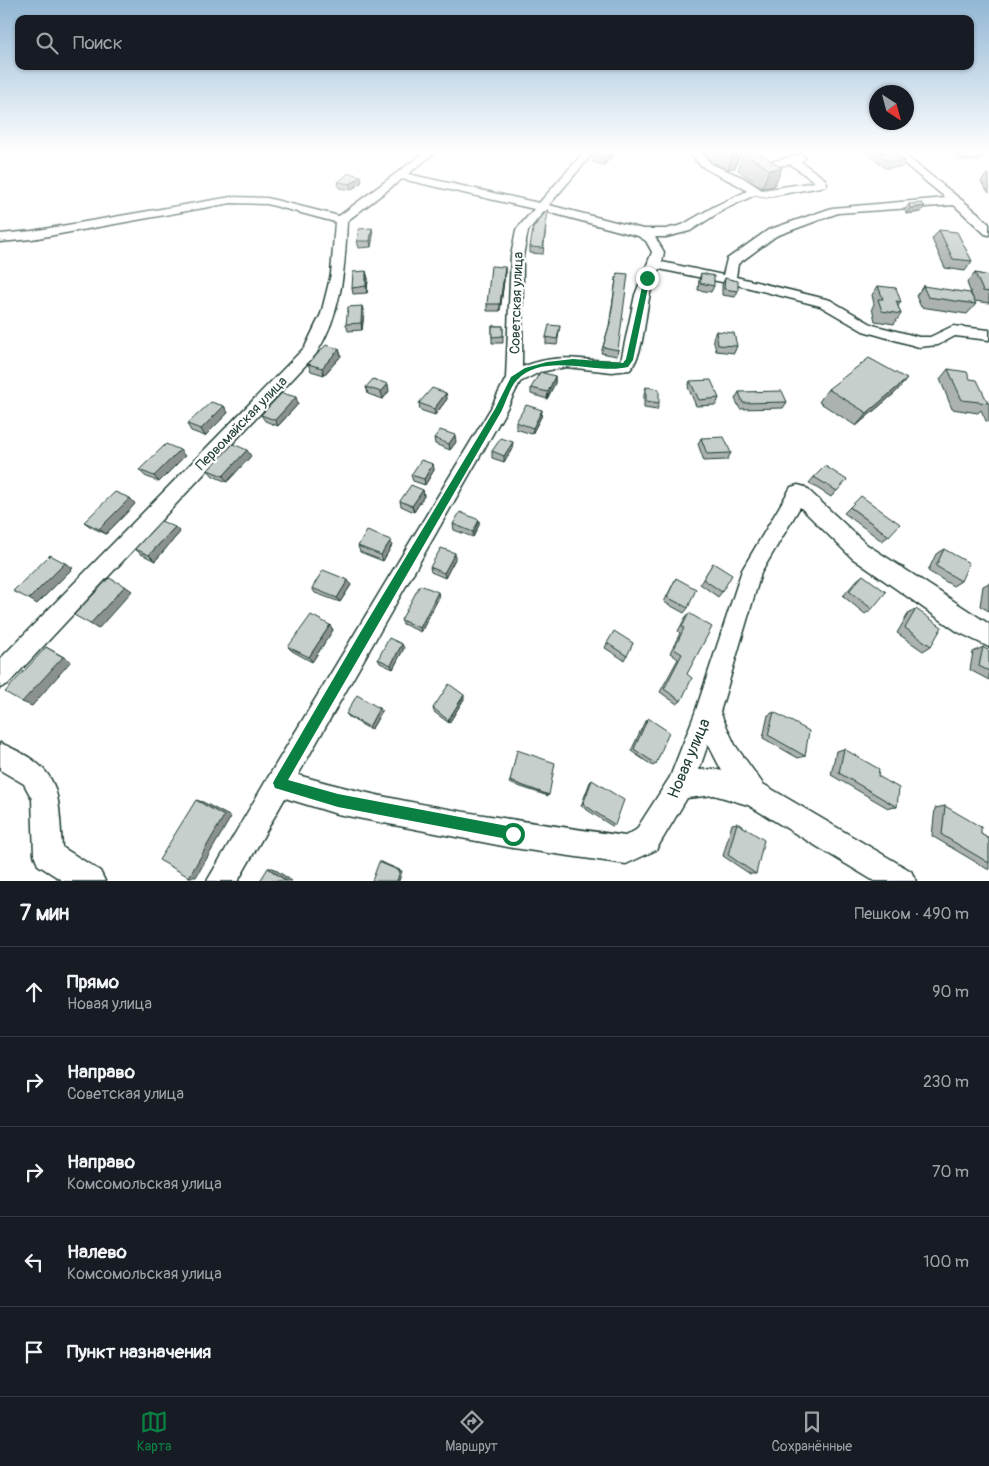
<!DOCTYPE html>
<html lang="ru">
<head>
<meta charset="utf-8">
<style>
  :root { --surface:#171b24; --page:#20242c; --text:#f1f3f6; --muted:#9ea1a6; --line:#363941; --accent:#0b8043 }
  body { margin:0; font-family:Pangolin,sans-serif; background:var(--page); color:var(--text) }
  .compass { position:absolute; left:869px; top:85px; width:45px; height:45px; border-radius:50%; background:var(--surface); box-shadow:0 1px 4px #0004; rotate:144deg }
  .stop { position:absolute; width:15px; height:15px; margin:-11px; border:4px solid #0b8043; border-radius:50%; background:#fff }
  .stop.end { background:#0b8043; border-color:#fff; box-shadow:0 1px 5px #0008 }
  .list { margin:0; padding:0; list-style:none }
  h2 { display:flex; justify-content:space-between; align-items:center; height:65px; margin:0; padding:0 20px; font-size:21px }
  h2 small { font-size:16px; font-weight:400; color:var(--muted) }
  .list li { display:grid; grid-template-columns:32px 1fr auto; gap:15px; align-items:center; box-sizing:border-box; height:90px; padding:0 20px; border-top:1px solid var(--line) }
  .list b { display:block; font-size:19px; white-space:nowrap }
  .list p { margin:0; font-size:16px; white-space:nowrap; color:var(--muted) }
  .list em { font-size:16px; font-style:normal; color:var(--muted) }
  .icon { flex:none; width:28px; height:28px; fill:none; stroke:currentColor; stroke-width:2; stroke-linecap:round; stroke-linejoin:round }
  .map { position:relative; flex:none; width:989px; height:881px; overflow:hidden }
  .search { position:absolute; background:var(--surface); box-shadow:0 1px 4px #0004; left:15px; right:15px; top:15px; height:55px; display:flex; align-items:center; gap:12px; box-sizing:border-box; padding:0 18px; border-radius:10px; color:var(--muted); font-size:19px }
  .sheet { height:515px; background:var(--surface) }
  nav { display:flex; justify-content:space-around; align-items:center; box-sizing:border-box; height:70px; border-top:1px solid var(--line); background:var(--surface); font-size:14px; color:var(--muted) }
  nav a { display:grid; justify-items:center; gap:2px }
  nav .on { color:var(--accent) }
  .map>svg:first-child { display:block }
  .lines { fill:none; stroke-linecap:round; stroke-linejoin:round }
  .minor-casing { stroke:#1f3d34; stroke-width:3 }
  .minor { fill:#fff; fill-rule:evenodd }
  .wall { fill:#abb2af; stroke:#1f3d34 }
  .shaded-wall { fill:#8b918f; stroke:#1f3d34 }
  .building { fill:#c7cfcc; stroke:#1f3d34 }
  .route { fill:#0b8043 }
  .labels { text-anchor:middle; stroke-width:4.5; stroke-linejoin:round; paint-order:stroke }
  .street-label { font-size:14px; fill:#1f3d34; stroke:#fff }
  .near-street-label { font-size:16px; fill:#1f3d34; stroke:#fff }
</style>
</head>
<body>
<div class="map">
<svg width="989" height="881" viewBox="0 0 989 881">
  <rect width="100%" height="100%" fill="#fff"/>
  <filter id="ink" filterUnits="userSpaceOnUse"><feTurbulence type="fractalNoise" baseFrequency=".02" numOctaves="2"/><feDisplacementMap in="SourceGraphic" scale="10" xChannelSelector="R" yChannelSelector="G"/><feConvolveMatrix kernelMatrix="1 2 1 2 8 2 1 2 1" color-interpolation-filters="sRGB"/></filter>
  <g filter="url(#ink)">
    <g class="lines">
      <defs>
        <path id="minor" d="M425,152H436L408,174L539,203L584,152H594L549,205L643,229H666L682,225L715,206L747,191C730,177 697,172 691,152H701L711,164L742,177L762,190L815,182L790,164L767,168L770,172L765,175L754,166L802,154L805,158L801,162L825,179L827,184L826,186L766,197L755,195L723,210L690,231L666,237H655L664,252L662,262L723,275L727,259L768,230L832,208L946,198L890,152H901L978,213L989,224V235L985,234L954,205L838,213L776,236L738,264L736,277L830,300L873,325L919,337H930L953,326L989,330V340L955,336L938,345L919,347L863,331L820,306L746,287L659,269C642,298 649,347 630,370L612,372L566,367L540,372L520,382L504,414L298,775C404,806 516,820 625,836L636,830L670,777L695,713L742,570L791,487L798,485L805,487L866,544L989,624V647L958,632L852,558L800,507L761,573L720,712L735,745L763,784L911,871L916,881H874L748,805L714,795L687,798L656,850L626,864L513,848L337,814L285,798L238,881H207L270,774L491,408L506,378L511,256L516,230L534,209L402,179L347,221C345,268 342,313 316,354L8,684L0,688V659L305,347L321,314L331,274L335,222L267,204L231,203L32,239L0,242V234L32,231L231,197L267,198L339,216ZM544,211L638,236L646,241L652,252L635,295L621,361C581,362 563,351 522,367L523,256L528,231ZM708,744L722,771L714,769L699,770Z
          M0,743C61,768 58,788 62,847L100,871L105,881H63L38,865L34,855L32,799L24,784L0,770Z"/>
      </defs>
      <!-- minor casing -->
      <use href="#minor" class="minor-casing"/>
      <!-- minor -->
      <use href="#minor" class="minor"/>
    </g>
    <!-- wall -->
    <path class="wall" d="M616,152L604,165L593,162L594,156Z
      M703,152H741L735,168L728,169L714,163Z
      M744,152L782,168L774,186L762,188L738,170Z
      M866,152H894L905,161L902,167L885,168Z
      M953,152H981L984,155L980,161L959,160Z
      M987,174H989V193L981,182Z
      M338,182H362L351,190L339,188Z
      M909,204L921,212L906,214L905,210Z
      M548,209L543,254L530,253V247Z
      M372,228L373,235L371,247L359,248L357,241Z
      M939,230L972,261L965,271L945,268L932,239Z
      M505,267V273L500,311H487V304Z
      M617,273L618,350L617,356L601,353L609,326Z
      M701,273L714,286L711,292L698,290L699,280Z
      M975,273L989,276V303L974,301L967,283Z
      M368,278L367,293L353,294L352,288Z
      M725,278L738,291L735,297L722,295V285Z
      M878,286L901,302L898,306L901,314L894,324L875,321L872,308L874,304L872,295Z
      M923,286L976,304L967,314L921,307L916,296Z
      M364,313L362,330L348,331L346,324Z
      M492,326H503V343H492Z
      M560,326L557,345L546,344V337Z
      M716,331L737,346L734,353L716,351L713,338Z
      M339,349L341,356L324,375L311,371L308,364Z
      M948,369L970,379L989,404V422L986,421L981,410L978,413L952,409L940,379Z
      M555,376V383L547,399L531,394V388Z
      M690,381L719,398L716,405L696,406L688,387Z
      M366,387L389,391L383,399L368,394Z
      M646,387L659,403L657,410L644,408V394Z
      M828,389L896,392L856,426L819,402Z
      M739,392L787,402L783,408L740,409L735,399Z
      M446,393L447,399L435,415L420,410L419,403Z
      M298,404L278,426L265,421L261,415Z
      M224,406L228,413L205,436L191,431L187,424Z
      M542,410L541,417L532,434L516,429V422Z
      M434,438L456,442L450,450L435,444Z
      M701,438L731,453L727,460L704,461L698,444Z
      M512,449L504,462L492,458V451Z
      M185,456L159,482L145,476L139,470Z
      M251,456L227,482L213,476L208,470Z
      M433,464L434,470L425,485L413,481L411,475Z
      M814,477L847,480L831,497L809,483Z
      M423,490L424,496L414,512L401,506L400,501Z
      M130,498L135,504L106,534L91,527L84,522Z
      M850,507L889,536L882,541L844,513Z
      M479,520V525L473,537L454,530L453,524Z
      M180,532L155,561L141,554L135,549Z
      M392,545L383,561L360,552L358,546Z
      M944,549L961,581L953,586L928,571L936,554Z
      M455,559L445,578L431,572L430,567Z
      M713,563L722,592L718,597L700,584Z
      M863,575L872,609L865,614L843,596L857,580Z
      M676,578L688,608L684,613L664,602Z
      M989,583V611L980,606L983,586Z
      M351,585L340,602L315,593L312,588Z
      M439,597L421,632L403,624L401,620Z
      M916,609L931,646L923,651L897,633L908,614Z
      M689,613L687,674L681,701L677,704L660,692L678,659L670,653L680,633L678,631L685,618Z
      M330,625L333,630L312,662L292,651L288,647Z
      M607,643H633L624,660L605,648Z
      M983,647L989,651V680L970,670L973,652Z
      M404,648L393,669L380,663L378,659Z
      M464,699L449,723L434,712L433,708Z
      M382,711L371,730L349,717L346,714Z
      M774,712L805,756L798,758L763,738L768,715Z
      M648,718L656,764L653,766L631,751L645,721Z
      M844,749L878,776L897,807L888,808L831,775L836,751Z
      M592,780L615,825L612,826L581,806L590,782Z
      M510,781L549,795L548,796L509,783Z
      M945,806L981,834L989,839V870L932,836L935,808Z
      M737,823L756,874H750L723,856L732,824Z"/>
    <!-- shaded-wall -->
    <path class="shaded-wall" d="M612,152H616L604,165L605,159Z
      M734,152H741L735,168L728,169Z
      M782,168L774,186L762,188L769,170Z
      M361,176L362,182L351,190L350,184Z
      M925,206L921,212L906,214L910,208Z
      M372,228L373,235L371,247L370,241Z
      M505,267V273L500,311V304Z
      M366,271L368,278L367,293L366,286Z
      M362,306L364,313L362,330L361,323Z
      M339,349L341,356L324,375L322,368Z
      M555,376V383L547,399L548,392Z
      M907,379L896,392L856,426L867,413Z
      M388,384L389,391L383,399L381,392Z
      M446,393L447,399L435,415L434,409Z
      M296,397L298,404L278,426L275,420Z
      M224,406L228,413L205,436L201,429Z
      M542,410L541,417L532,434L533,428Z
      M455,435L456,442L450,450L449,444Z
      M513,442L512,449L504,462V456Z
      M180,450L185,456L159,482L154,476Z
      M247,450L251,456L227,482L223,476Z
      M433,464L434,470L425,485L424,479Z
      M423,490L424,496L414,512L412,506Z
      M130,498L135,504L106,534L99,529Z
      M479,520V525L473,537V532Z
      M175,527L180,532L155,561L149,555Z
      M391,540L392,545L383,561L381,555Z
      M455,553V559L445,578L444,573Z
      M65,563L73,568L37,604L29,599Z
      M348,580L351,585L340,602L337,598Z
      M125,586L132,591L98,629L90,624Z
      M438,592L439,597L421,632L420,628Z
      M330,625L333,630L312,662L309,657Z
      M402,644L404,648L393,669L391,665Z
      M46,647L71,661L32,706L22,702Z
      M464,695V699L449,723L448,720Z
      M379,708L382,711L371,730L369,727Z
      M196,800L203,802L231,817L196,877H189Z
      M379,862H381L402,871L399,881H397Z
      M268,868H273L292,881H286Z"/>
    <!-- building -->
    <path class="building" d="M598,152H612L605,159L594,156Z
      M744,152H758L782,168L769,170Z
      M876,152H894L905,161L889,162Z
      M961,152H981L984,155L963,154Z
      M349,173L361,176L350,184L338,182Z
      M922,203L925,206L910,208L909,204Z
      M548,209L543,248L530,247L533,228Z
      M372,228L370,241H357L359,229Z
      M939,230L957,232L972,261L953,259Z
      M491,266L505,267L500,304H487Z
      M366,271V286L352,288L353,272Z
      M617,273L628,274L618,350L603,347L610,323Z
      M701,273L714,276V286L700,283Z
      M975,273L989,276V292L983,291Z
      M725,278L738,281V291L724,289Z
      M878,286L896,288L901,302L896,301L901,314L882,311L878,299H883Z
      M923,286L970,293L976,304L928,297Z
      M362,306L361,323L346,324L348,307Z
      M549,325L560,326L557,339L546,337Z
      M492,326H503V336L492,337Z
      M716,331L734,333L737,346L718,345Z
      M326,345L339,349L322,368L308,364Z
      M869,358L907,379L867,413L828,389Z
      M948,369L967,372L970,379L977,380L988,403L962,400Z
      M540,372L555,376L548,392L531,388Z
      M373,379L388,384L381,392L366,387Z
      M711,380L719,398L699,400L690,381Z
      M646,387L659,389V403L646,401Z
      M432,388L446,393L434,409L419,403Z
      M782,391L787,402L743,403L739,392Z
      M282,393L296,397L275,420L261,415Z
      M211,402L224,406L201,429L187,424Z
      M526,405L542,410L533,428L516,422Z
      M440,430L455,435L449,444L434,438Z
      M724,437L731,453L707,454L701,438Z
      M501,438L513,442L504,456L492,451Z
      M166,444L180,450L154,476L139,470Z
      M233,444L247,450L223,476L208,470Z
      M421,460L433,464L424,479L411,475Z
      M825,466L847,480L837,491L814,477Z
      M411,485L423,490L412,506L400,501Z
      M115,492L130,498L99,529L84,522Z
      M861,496L900,524L889,536L850,507Z
      M460,512L479,520L473,532L453,524Z
      M161,521L175,527L149,555L135,549Z
      M367,531L391,540L381,555L358,546Z
      M441,548L455,553L444,573L430,567Z
      M944,549L969,563L961,581L936,566Z
      M50,555L65,563L29,599L13,591Z
      M713,563L732,575L722,592L703,579Z
      M323,570L348,580L337,598L312,588Z
      M863,575L886,592L872,609L849,591Z
      M109,578L125,586L90,624L74,615Z
      M676,578L696,589L688,608L667,597Z
      M420,585L438,592L420,628L401,620Z
      M916,609L942,627L931,646L905,628Z
      M689,613L712,627L687,674L692,678L681,701L664,689L682,654L674,649L684,628L682,627Z
      M311,615L330,625L309,657L288,647Z
      M614,631L633,643L627,656L607,643Z
      M389,638L402,644L391,665L378,659Z
      M46,647L63,657L22,702L5,692Z
      M983,647L989,651V671L979,666Z
      M449,684L464,695L448,720L433,708Z
      M357,695L379,708L369,727L346,714Z
      M774,712L809,731L805,756L768,735Z
      M648,718L669,732L656,764L634,749Z
      M844,749L879,769L878,776L899,788L897,807L839,773Z
      M517,750L555,763L549,795L510,781Z
      M592,780L624,800L615,825L583,804Z
      M196,800L224,816L189,877L159,860Z
      M945,806L981,827V834L989,839V863L942,835Z
      M737,823L764,840L756,874L728,855Z
      M379,862L400,871L397,881H372Z
      M268,868L286,881H260Z"/>
  </g>
  <!-- sky -->
  <linearGradient id="sky" x2="0" y2="1"><stop stop-color="#91b6d4"/><stop offset="0.55" stop-color="#fff"/><stop offset="1" stop-color="#fff" stop-opacity="0"/></linearGradient>
  <rect width="989" height="275" fill="url(#sky)"/>
  <!-- route -->
  <path class="route" d="M647,277L650,278L633,360L628,367C596,375 544,351 517,380C510,387 506,402 501,412L288,780L338,794L513,827L517,829L519,834L517,838L513,840L338,807L275,788L273,783L275,779L360,633L495,409L511,377L525,368L547,362L573,359L623,363L626,359L644,278Z"/>
  <g class="labels">
    <!-- street labels -->
    <g class="street-label">
      <text transform="translate(516 303) rotate(-88)" y="5">Советская улица</text>
      <text transform="translate(241 423) rotate(-46)" y="5">Первомайская улица</text>
    </g>
    <!-- near-street labels -->
    <g class="near-street-label">
      <text transform="translate(688 758) rotate(-67)" y="6">Новая улица</text>
    </g>
  </g>
</svg>
<svg class="compass" viewBox="-18 -18 36 36"><path d="M0-13l5 13h-10z" fill="#e53935"/><path d="M0 13l5-13h-10z" fill="#9ea1a6"/></svg>
<div class="stop" style="left:513px;top:834px"></div>
<div class="stop end" style="left:647px;top:278px"></div>
<div class="search"><svg class="icon" aria-label="search" viewBox="0 0 24 24"><circle cx="10" cy="10" r="6"/><path d="M15 15l6 6"/></svg>Поиск</div>
</div>
<section class="sheet">
<h2>7 мин<small>Пешком · 490 m</small></h2>
<ul class="list">
<li><svg class="icon" aria-label="ahead" viewBox="0 0 24 24"><path d="M12 20V5M6 11l6-6 6 6"/></svg><div><b>Прямо</b><p>Новая улица</p></div><em>90 m</em></li>
<li><svg class="icon" aria-label="right" viewBox="0 0 24 24"><path d="M7 20v-9h11M14 6l5 5-5 5"/></svg><div><b>Направо</b><p>Советская улица</p></div><em>230 m</em></li>
<li><svg class="icon" aria-label="right" viewBox="0 0 24 24"><path d="M7 20v-9h11M14 6l5 5-5 5"/></svg><div><b>Направо</b><p>Комсомольская улица</p></div><em>70 m</em></li>
<li><svg class="icon" aria-label="left" viewBox="0 0 24 24"><path d="M17 20v-9H6M10 6l-5 5 5 5"/></svg><div><b>Налево</b><p>Комсомольская улица</p></div><em>100 m</em></li>
<li><svg class="icon" aria-label="arrive" viewBox="0 0 24 24"><path d="M6 21V4h12l-3 4 3 4H6"/></svg><div><b>Пункт назначения</b></div></li>
</ul>
</section>
<nav>
<a class="on"><svg class="icon" aria-label="map" viewBox="0 0 24 24"><path d="M3 6l6-2 6 2 6-2v14l-6 2-6-2-6 2zM9 4v14M15 6v14"/></svg>Карта</a>
<a><svg class="icon" aria-label="directions" viewBox="0 0 24 24"><path d="M12 3l9 9-9 9-9-9zM9 14v-3h6M13 9l2 2-2 2"/></svg>Маршрут</a>
<a><svg class="icon" aria-label="saved" viewBox="0 0 24 24"><path d="M7 4h10v16l-5-4-5 4z"/></svg>Сохранённые</a>
</nav>
</body>
</html>
